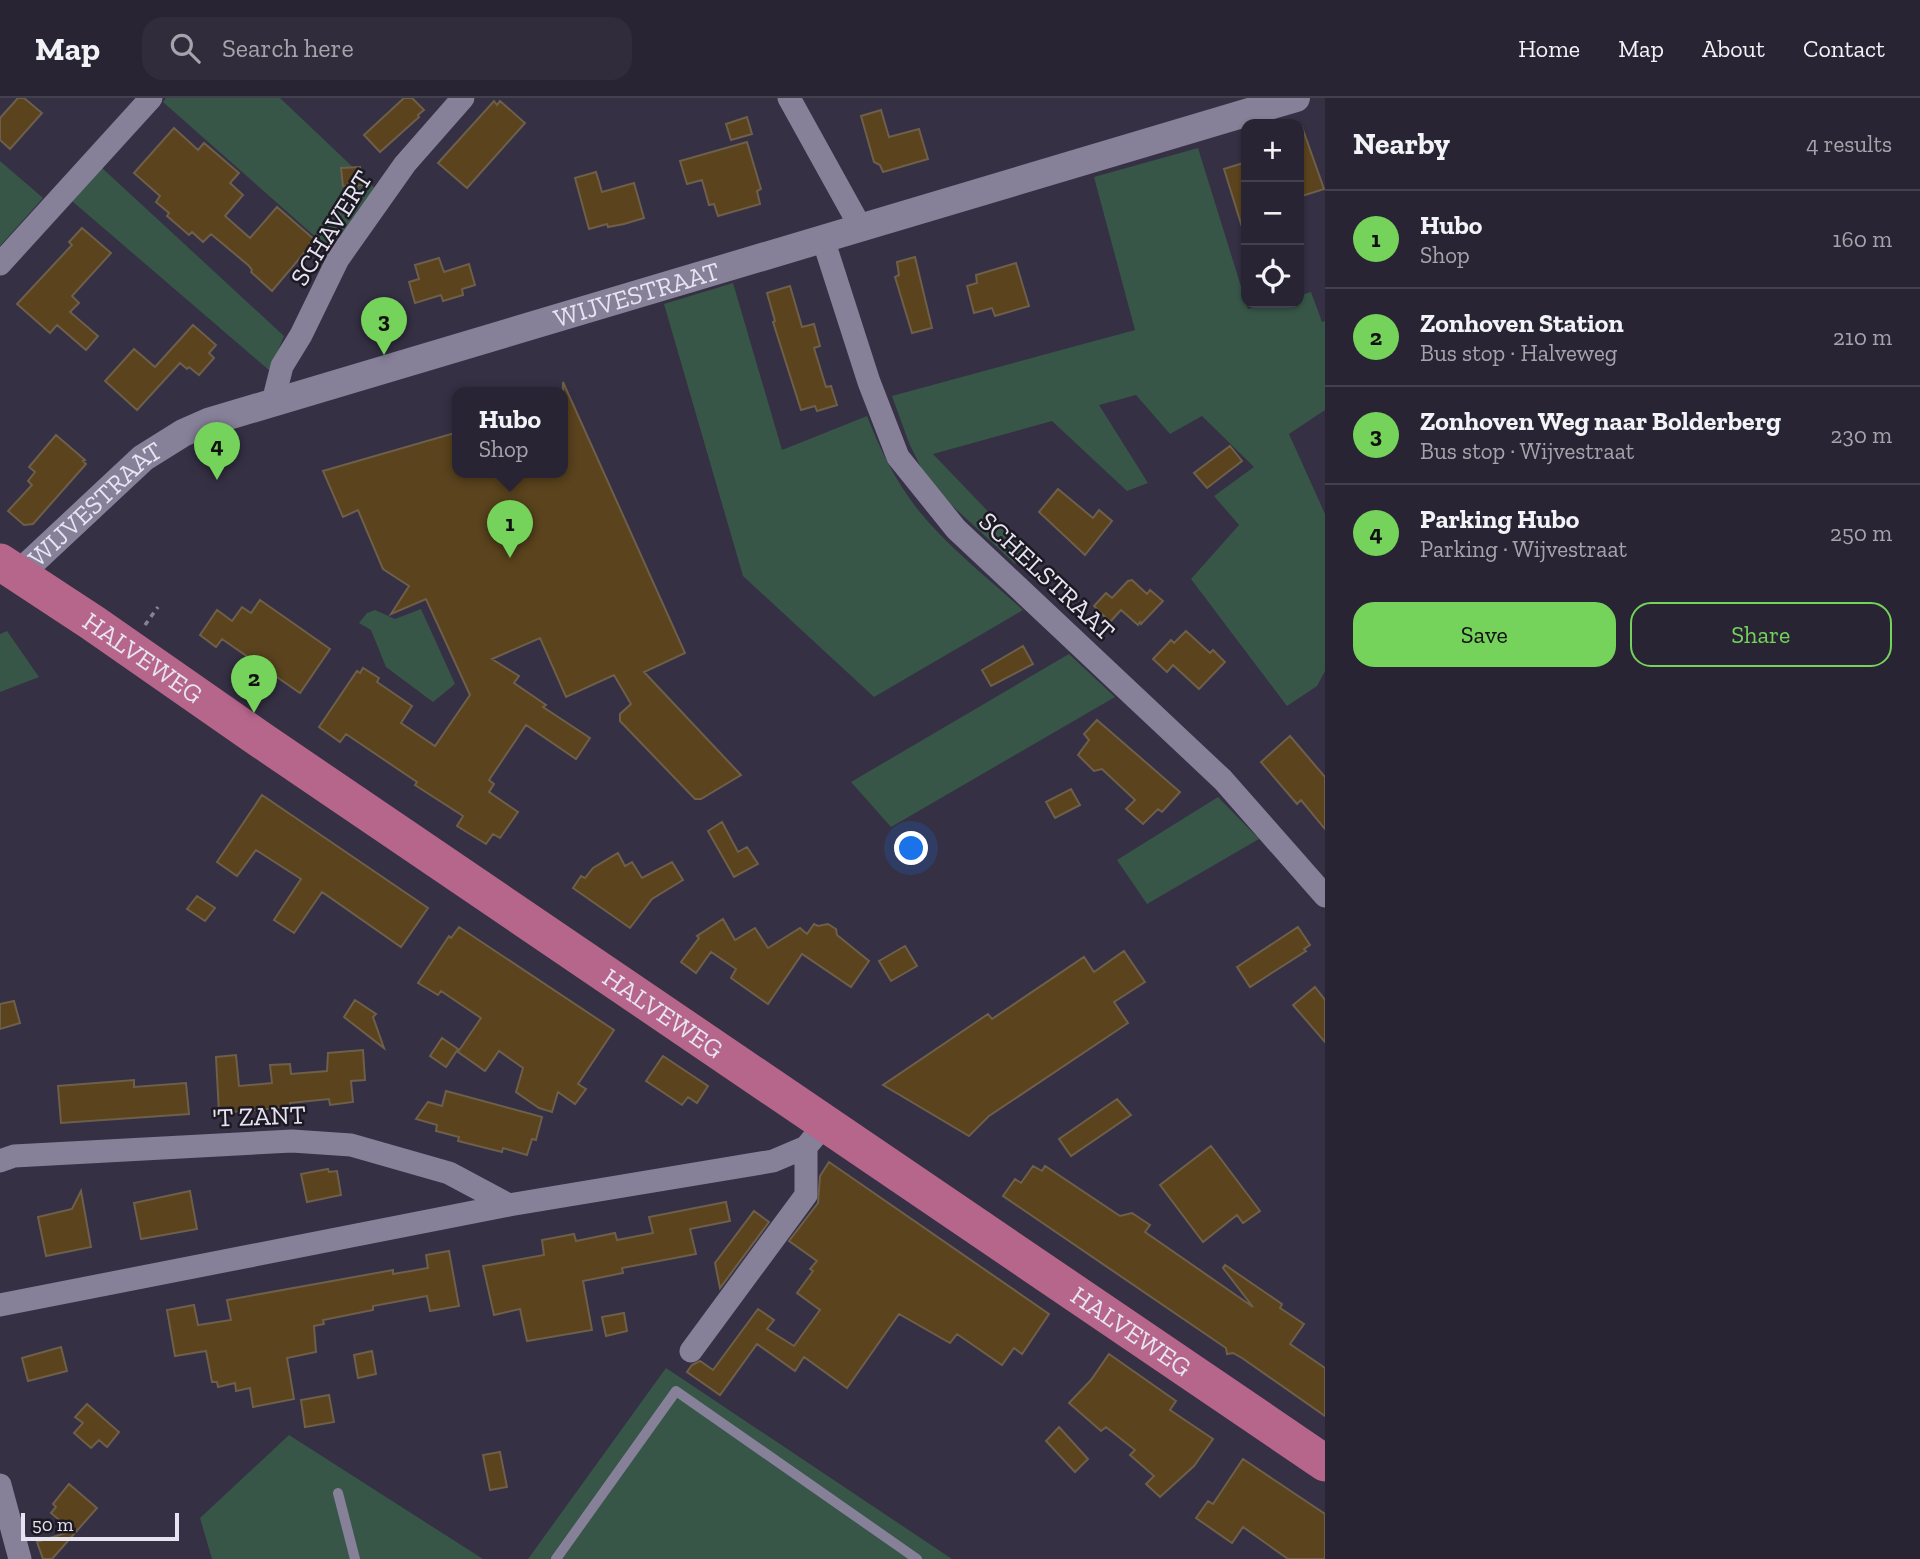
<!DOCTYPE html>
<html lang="en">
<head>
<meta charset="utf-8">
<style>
  :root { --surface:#282433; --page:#302c3b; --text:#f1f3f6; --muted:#a5a4ac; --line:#44414e; --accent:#75d25b }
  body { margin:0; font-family:"Zilla Slab",serif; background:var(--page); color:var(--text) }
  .controls { position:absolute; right:21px; top:21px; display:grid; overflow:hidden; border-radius:14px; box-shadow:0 2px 5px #0004 }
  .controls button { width:63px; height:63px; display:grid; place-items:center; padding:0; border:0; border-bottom:2px solid var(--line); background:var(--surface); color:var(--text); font:35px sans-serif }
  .scale { position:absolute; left:21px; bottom:18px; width:158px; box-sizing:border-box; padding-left:7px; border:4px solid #e7e4f2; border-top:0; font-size:19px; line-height:24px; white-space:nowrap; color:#e7e4f2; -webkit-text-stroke:5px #1c1923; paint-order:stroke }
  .you { position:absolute; left:912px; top:751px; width:24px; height:24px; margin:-18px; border:5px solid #fff; border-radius:50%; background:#1a73e8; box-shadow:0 0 0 10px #1a73e833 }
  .badge { display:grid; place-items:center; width:46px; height:46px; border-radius:50%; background:var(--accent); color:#111; font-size:23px; font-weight:700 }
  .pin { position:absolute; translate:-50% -58px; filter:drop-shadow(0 2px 4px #0008) }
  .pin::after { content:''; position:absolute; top:37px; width:24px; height:21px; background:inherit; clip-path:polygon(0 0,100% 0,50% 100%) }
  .popup { position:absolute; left:452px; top:289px; width:116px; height:91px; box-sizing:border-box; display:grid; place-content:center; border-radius:14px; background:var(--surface); filter:drop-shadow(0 2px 5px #0005); font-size:23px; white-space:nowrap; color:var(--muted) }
  .popup b { font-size:26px; color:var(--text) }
  .popup::after { content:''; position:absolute; left:50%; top:100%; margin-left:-14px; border:14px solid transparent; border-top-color:var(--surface) }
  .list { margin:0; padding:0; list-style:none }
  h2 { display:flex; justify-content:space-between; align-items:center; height:91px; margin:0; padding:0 28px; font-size:30px }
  h2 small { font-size:23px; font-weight:400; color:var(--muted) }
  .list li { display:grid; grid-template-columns:46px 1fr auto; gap:21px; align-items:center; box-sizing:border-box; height:98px; padding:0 28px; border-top:2px solid var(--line) }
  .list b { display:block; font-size:26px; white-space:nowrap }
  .list p { margin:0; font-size:23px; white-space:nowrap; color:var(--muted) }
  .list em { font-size:23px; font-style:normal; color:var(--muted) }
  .actions { display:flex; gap:14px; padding:21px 28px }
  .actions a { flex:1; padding:16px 0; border:2px solid var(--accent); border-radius:21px; text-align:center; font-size:24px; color:var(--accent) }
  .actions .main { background:var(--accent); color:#111 }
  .icon { flex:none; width:38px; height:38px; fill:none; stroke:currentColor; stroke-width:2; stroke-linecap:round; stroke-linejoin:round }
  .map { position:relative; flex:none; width:1325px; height:1461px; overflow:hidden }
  header { display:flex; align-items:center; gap:42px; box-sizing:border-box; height:98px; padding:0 35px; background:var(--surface); border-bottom:2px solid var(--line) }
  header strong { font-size:33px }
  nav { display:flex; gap:38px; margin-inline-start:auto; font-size:24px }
  .search { width:490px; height:63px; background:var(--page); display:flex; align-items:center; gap:18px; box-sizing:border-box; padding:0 24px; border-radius:21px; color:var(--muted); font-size:26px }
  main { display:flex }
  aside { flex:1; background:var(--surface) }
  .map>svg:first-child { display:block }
  .green { fill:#375648 }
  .building { fill:#5a431d; stroke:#6e5f4a; stroke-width:2 }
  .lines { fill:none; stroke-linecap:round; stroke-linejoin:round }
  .path { stroke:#878395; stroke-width:3.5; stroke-dasharray:5 5; stroke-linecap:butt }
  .service { stroke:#868099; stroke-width:10 }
  .minor { stroke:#868099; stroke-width:23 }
  .tertiary { stroke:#868099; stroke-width:28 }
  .primary { stroke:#b7668b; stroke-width:37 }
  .labels { text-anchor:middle; stroke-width:5; stroke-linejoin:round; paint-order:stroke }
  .street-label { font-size:26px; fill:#e7e4f2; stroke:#1c1923 }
</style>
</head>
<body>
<header>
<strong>Map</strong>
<div class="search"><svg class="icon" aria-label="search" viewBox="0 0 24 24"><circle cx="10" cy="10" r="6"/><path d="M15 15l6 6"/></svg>Search here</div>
<nav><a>Home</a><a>Map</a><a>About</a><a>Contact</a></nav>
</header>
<main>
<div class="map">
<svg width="1325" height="1461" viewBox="0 0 1325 1461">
  <rect width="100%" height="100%" fill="#353044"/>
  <!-- green -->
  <path class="green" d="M166,0H280L377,92L329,151L163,4Z
    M1198,50L1248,211L1272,205H1299V198L1311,194L1322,224L1325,223V312L1289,336L1325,416V573L1317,588L1287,608L1191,481L1239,427L1214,398L1254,369L1202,318L1170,336L1136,297L1099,307L1148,385L1127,393L1052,323L933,356L1026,453L1015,466L929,386L909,345L892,298L1135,232L1094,79Z
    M0,63L43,100L0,148Z
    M101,69L284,238L270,273L72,103Z
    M733,185L782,352L867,318C879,349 894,380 915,408C945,447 987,479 1023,512L874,599L743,478L664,206Z
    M421,511L455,586L433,604L386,569L371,532L359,525L367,515L375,512L395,521Z
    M7,533L39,579L0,594V536Z
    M1069,556L1115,599L891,729L851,684Z
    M1218,699L1259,741L1147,806L1117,762Z
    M666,1270L952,1461H528Z
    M289,1337L483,1461H212L200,1420Z"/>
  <!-- building -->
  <path class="building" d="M18,0H24L42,15L10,51L0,42V20Z
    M404,0H412L424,12L418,17L419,19L380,54L364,37Z
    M494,3L497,7L500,3L525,25L467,90L438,65Z
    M881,12L889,39L919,31L928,61L883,74L880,67L874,64L861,18Z
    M747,19L752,36L731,42L726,26Z
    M1299,29H1302L1324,91L1299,99Z
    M174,30L198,52L204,45L239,75L230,85L243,97L225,118L250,140L277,109L315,142L272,193L251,174L252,172L248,167L211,136L203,144L192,134L189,137L167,118L169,115L156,104L160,98L134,75Z
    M747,44L761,91L757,93L760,106L718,118L714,106L709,107L702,82L687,86L680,63Z
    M1246,64V129H1242L1224,71Z
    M360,69L362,87L343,88L341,70Z
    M596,74L602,94L634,85L644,120L624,126L608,129L607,126L589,131L575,80Z
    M82,130L111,155L72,198L79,205L70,214L98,238L86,252L57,227L50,235L17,206L72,147L69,144Z
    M915,159L932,230L912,235L895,179L899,177L897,164Z
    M439,160L444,174L469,166L475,187L462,191L463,197L443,203L441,197L415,205L409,184L419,181L415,167Z
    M1016,165L1029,208L995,218L992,210L974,215L967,188L977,185L976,177Z
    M790,188L802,229L814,226L820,248L814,250L826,289L831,288L837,307L817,313L815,308L801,312L773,224L775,223L767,195Z
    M193,227L216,247L209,255L214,260L199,277L189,269L187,271L180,265L137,312L105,283L134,251L155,269Z
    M563,284L685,555L644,574L741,677L701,701H695L620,623V616L631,606L614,577L566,599L540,540L492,561L519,578L514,585L546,607L543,609L590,640L576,661L526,627L489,682L494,686L489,694L518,714L500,740L493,736L486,746L457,728L463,718L415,687L417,684L346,636L340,644L319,629L357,573L360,575L363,570L379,580L377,584L412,608L401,625L435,648L470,597L426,501L391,516L409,488L383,471L358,412L343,419L323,373L458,334V374H563Z
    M56,337L85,362L83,363L86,366L33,426L24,427L8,413L32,387L28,383L35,374L29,369Z
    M1230,348L1242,363L1207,390L1194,375Z
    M1058,391L1093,420L1099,412L1112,423L1085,457L1039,414Z
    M1132,482L1147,496L1150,492L1163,503L1141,526L1140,524L1138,527L1121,512L1110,524L1094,508L1106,495L1112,500L1128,483Z
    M260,502L330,551L300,595L222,541L216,549L200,537L217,512L232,523L242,509L251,515Z
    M1186,533L1210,555L1213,552L1225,564L1199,591L1173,567L1167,574L1153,561L1171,542L1174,545Z
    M1023,548L1033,566L991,588L982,572Z
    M1097,622L1180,694L1162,714L1158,711L1143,726L1126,711L1135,702L1102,671L1094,673L1078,657L1089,642L1084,636Z
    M1290,638L1325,679V731L1301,702L1297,706L1261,664Z
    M1071,691L1080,707L1055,720L1046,704Z
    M262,697L428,810L401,849L322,794L294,835L274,822L301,781L256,752L237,778L217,764Z
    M722,724L738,754L747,749L758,766L734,779L708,733Z
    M618,755L625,768L632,764L642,780L672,764L683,782L652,801L630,830L573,790L581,778L585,780L593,770Z
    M197,798L215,810L205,823L187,811Z
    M723,821L735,842L755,830L768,850L800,830L807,836L814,826L818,828L828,826L836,831L837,837L869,863L851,889L802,856L768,906L731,880L736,871L711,854L696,875L681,864L699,840L697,838Z
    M459,829L614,932L578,986L586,991L575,1006L558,994L552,1014L539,1010L516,994L523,970L499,953L485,973L458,954L481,920L441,893L438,897L418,885L449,838L451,840Z
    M1298,829L1310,847L1304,851L1306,853L1250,889L1237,869Z
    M905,848L917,868L891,883L879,863Z
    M1124,853L1145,884L1114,904L1128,925L989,1018L969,1038L883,987L988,916L992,921L1084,859L1094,874Z
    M1315,889L1325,902V944L1293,907Z
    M355,902L376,916L373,919L384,950L344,919Z
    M14,903L20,925L0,931V906Z
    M442,940L458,951L446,969L430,958Z
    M363,952L365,982L351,983L353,1004L330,1007L329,1001L290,1005V1009L219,1015L216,959L236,957L239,988L272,985L270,967L290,966L291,976L327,973L328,955Z
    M663,958L708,988L697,1005L688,999L682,1007L646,983Z
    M134,982V989L186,985L189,1016L61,1025L58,988Z
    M446,993L542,1019L536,1042L532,1041L527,1057L503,1050L502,1054L458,1043L459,1039L436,1033L437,1027L416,1021L428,1004L442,1008Z
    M1117,1001L1131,1017L1071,1058L1059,1041Z
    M1211,1048L1260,1113L1243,1125L1237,1117L1203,1144L1160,1087Z
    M829,1064L1049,1216L1022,1256L1014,1250L1002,1267L957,1236L950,1245L899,1216L847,1290L804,1259L795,1273L757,1246L720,1297L687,1274L692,1267L700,1263L713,1272L758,1211L774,1222L767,1231L794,1248L820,1212L797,1195L813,1173L810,1171L817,1163L789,1143L818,1105L820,1078Z
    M1033,1068L1042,1073L1045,1068L1120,1118L1132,1115L1150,1127L1145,1134L1253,1209L1223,1170L1225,1167L1282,1206L1280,1210L1304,1226L1290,1246L1325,1270V1318L1242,1260L1233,1255L1227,1256L1226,1250L1003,1098L1015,1081L1021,1085Z
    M328,1071L329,1074L337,1073L341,1097L307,1104L301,1076Z
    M81,1093L91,1149L46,1158L38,1119L72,1111Z
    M190,1093L197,1131L141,1141L134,1105Z
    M726,1104L730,1123L690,1131L696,1156L622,1170L623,1175L583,1183L592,1232L527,1243L520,1211L494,1217L483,1168L544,1157L542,1142L574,1136L576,1143L615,1135L617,1142L653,1135L649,1119Z
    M754,1113L769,1124L720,1190L715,1165Z
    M449,1153L459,1208L430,1213L427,1198L373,1208V1212L323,1222L324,1226L314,1228L316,1254L287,1260L294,1301L253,1309L250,1290L236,1293L235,1285L218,1289L217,1284H212L206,1253L175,1258L167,1212L194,1207L198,1227L231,1222L227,1202L393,1172V1176L428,1170L426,1157Z
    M624,1215L627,1233L606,1238L602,1219Z
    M61,1249L67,1273L28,1283L22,1260Z
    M372,1253L376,1276L358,1280L354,1257Z
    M1109,1256L1176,1303L1170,1312L1213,1341L1194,1368L1160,1399L1146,1386L1154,1378L1130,1357L1135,1352L1106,1329L1101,1333L1069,1305L1091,1282Z
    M329,1297L334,1324L305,1329L301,1302Z
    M87,1306L119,1334L107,1349L99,1342L91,1350L74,1335L83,1325L75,1319Z
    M1059,1329L1088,1361L1075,1374L1046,1343Z
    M500,1354L507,1389L490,1392L483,1357Z
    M1243,1361L1325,1416V1461H1288L1243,1429L1232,1445L1196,1420L1208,1403L1213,1406Z
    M69,1386L97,1410L52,1461H43L37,1444L72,1433L51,1415L56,1409L53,1406Z"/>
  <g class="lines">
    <!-- path -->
    <path class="path" d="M145,527L158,509"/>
    <!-- service -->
    <path class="service" d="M338,1395L355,1461
      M556,1461L676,1293L917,1461"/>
    <!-- minor -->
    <path class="minor" d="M789,0L861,130
      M823,141L869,284L898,359L956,431L1223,682L1325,798
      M0,166L151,0
      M273,304L282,268L301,237L338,161L405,66L463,0
      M0,1063L14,1058L292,1043L351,1047L449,1075L509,1107
      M0,1207L509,1107L773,1063L806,1049L825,1026
      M691,1253L806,1097V1049
      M0,1387L20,1461"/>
    <!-- tertiary -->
    <path class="tertiary" id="s1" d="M20,475L143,360L183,335L208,324L1296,0"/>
    <!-- primary -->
    <path class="primary" id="s2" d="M0,464L93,525L261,642L1325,1365"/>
  </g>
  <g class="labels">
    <!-- street labels -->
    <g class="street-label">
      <text transform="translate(331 130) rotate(-58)" y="9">SCHAVERT</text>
      <text dy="9" stroke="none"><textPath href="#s1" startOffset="690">WIJVESTRAAT</textPath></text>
      <text dy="9" stroke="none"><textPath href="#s1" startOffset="102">WIJVESTRAAT</textPath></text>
      <text transform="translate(1047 478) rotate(43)" y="9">SCHELSTRAAT</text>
      <text dy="9" stroke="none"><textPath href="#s2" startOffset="172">HALVEWEG</textPath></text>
      <text dy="9" stroke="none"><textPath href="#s2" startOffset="802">HALVEWEG</textPath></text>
      <text transform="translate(259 1018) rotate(-2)" y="9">'T ZANT</text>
      <text dy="9" stroke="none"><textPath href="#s2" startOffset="1368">HALVEWEG</textPath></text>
    </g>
  </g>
</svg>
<div class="controls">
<button>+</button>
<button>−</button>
<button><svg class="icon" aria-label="locate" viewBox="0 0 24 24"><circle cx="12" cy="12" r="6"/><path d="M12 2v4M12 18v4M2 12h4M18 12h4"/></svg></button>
</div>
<div class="scale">50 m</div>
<div class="you"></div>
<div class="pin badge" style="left:510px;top:460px">1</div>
<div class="popup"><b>Hubo</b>Shop</div>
<div class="pin badge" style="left:254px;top:615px">2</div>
<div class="pin badge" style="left:384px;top:257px">3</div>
<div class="pin badge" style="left:217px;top:382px">4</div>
</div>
<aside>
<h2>Nearby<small>4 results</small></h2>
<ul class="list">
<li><span class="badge">1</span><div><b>Hubo</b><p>Shop</p></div><em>160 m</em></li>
<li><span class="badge">2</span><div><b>Zonhoven Station</b><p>Bus stop · Halveweg</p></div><em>210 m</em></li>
<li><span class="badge">3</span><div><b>Zonhoven Weg naar Bolderberg</b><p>Bus stop · Wijvestraat</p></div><em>230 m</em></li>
<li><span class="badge">4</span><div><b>Parking Hubo</b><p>Parking · Wijvestraat</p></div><em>250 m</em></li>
</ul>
<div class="actions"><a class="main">Save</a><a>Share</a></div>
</aside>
</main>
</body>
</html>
